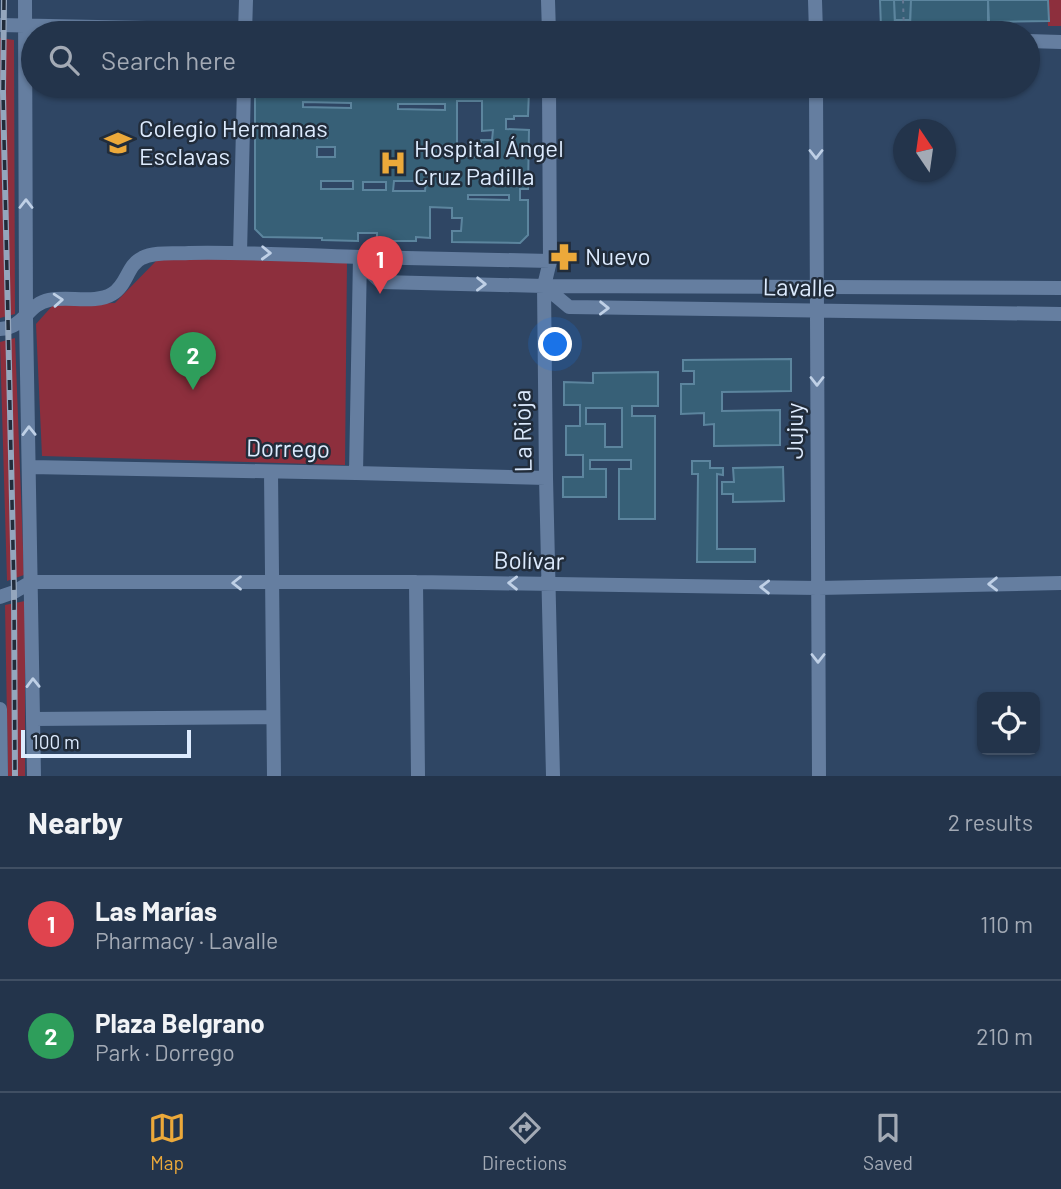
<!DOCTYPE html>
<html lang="en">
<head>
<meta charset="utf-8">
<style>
  :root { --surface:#23344b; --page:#2f3f55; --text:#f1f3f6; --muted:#a3aab5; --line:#404f63; --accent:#eca93a }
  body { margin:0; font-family:Barlow,sans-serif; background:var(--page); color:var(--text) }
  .controls { position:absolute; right:21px; bottom:21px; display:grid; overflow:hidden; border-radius:10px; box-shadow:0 2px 5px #0004 }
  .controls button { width:63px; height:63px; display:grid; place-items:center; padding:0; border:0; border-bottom:2px solid var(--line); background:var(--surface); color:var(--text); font:35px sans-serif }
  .compass { position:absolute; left:893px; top:119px; width:63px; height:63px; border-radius:50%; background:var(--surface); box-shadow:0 2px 5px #0004; rotate:347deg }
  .scale { position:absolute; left:21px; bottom:18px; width:170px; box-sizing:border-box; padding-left:7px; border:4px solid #ddebfe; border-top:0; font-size:19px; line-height:24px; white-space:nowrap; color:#ddebfe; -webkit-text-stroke:5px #212c3a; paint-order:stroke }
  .you { position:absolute; left:556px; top:345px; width:24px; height:24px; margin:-18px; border:5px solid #fff; border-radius:50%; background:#1a73e8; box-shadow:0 0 0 10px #1a73e833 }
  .badge { display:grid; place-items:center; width:46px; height:46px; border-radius:50%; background:var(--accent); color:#fff; font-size:23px; font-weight:700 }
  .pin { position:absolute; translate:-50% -58px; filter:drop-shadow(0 2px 4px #0008) }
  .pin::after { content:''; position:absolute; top:37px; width:24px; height:21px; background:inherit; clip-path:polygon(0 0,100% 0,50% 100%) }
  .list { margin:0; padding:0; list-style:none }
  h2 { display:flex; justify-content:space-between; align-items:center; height:91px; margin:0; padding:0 28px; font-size:30px }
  h2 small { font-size:23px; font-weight:400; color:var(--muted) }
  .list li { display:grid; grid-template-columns:46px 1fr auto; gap:21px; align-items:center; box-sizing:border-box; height:112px; padding:0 28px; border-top:2px solid var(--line) }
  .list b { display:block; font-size:26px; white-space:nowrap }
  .list p { margin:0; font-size:23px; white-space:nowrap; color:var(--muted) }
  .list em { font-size:23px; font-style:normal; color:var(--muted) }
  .icon { flex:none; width:38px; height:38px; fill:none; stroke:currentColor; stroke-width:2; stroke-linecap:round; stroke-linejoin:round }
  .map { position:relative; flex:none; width:1061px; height:776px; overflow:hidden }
  .search { position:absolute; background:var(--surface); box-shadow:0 2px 5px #0004; left:21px; right:21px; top:21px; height:77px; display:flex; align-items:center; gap:18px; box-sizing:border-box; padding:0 24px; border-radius:38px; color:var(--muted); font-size:26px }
  .sheet { height:315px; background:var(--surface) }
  nav { display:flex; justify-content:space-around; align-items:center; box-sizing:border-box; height:98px; border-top:2px solid var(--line); background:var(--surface); font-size:19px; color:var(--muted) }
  nav a { display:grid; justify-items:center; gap:4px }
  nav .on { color:var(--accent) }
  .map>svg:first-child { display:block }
  .green { fill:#8d2f3d }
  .building { fill:#376077; stroke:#5c859e; stroke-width:2; fill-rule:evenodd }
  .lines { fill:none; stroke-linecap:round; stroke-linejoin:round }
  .path { stroke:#647893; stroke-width:2; stroke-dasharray:3.5 5; stroke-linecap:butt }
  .minor { stroke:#657ea0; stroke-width:14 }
  .rail-casing { stroke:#94a6bd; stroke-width:6 }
  .rail { stroke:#212c3a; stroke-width:3.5; stroke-dasharray:10; stroke-linecap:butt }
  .oneway { stroke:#bfd0e6 }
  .labels { text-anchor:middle; stroke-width:5; stroke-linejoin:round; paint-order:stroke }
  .poi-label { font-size:24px; fill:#ddebfe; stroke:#212c3a; text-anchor:start }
  .street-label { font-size:24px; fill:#ddebfe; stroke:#212c3a }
</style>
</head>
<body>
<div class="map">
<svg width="1061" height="776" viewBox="0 0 1061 776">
  <rect width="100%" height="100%" fill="#2f4664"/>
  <!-- green -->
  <path class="green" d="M1047,0H1061V26H1048Z
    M0,38L14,40L15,314L0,318Z
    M159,258L347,260L345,465L42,456L36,324L53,305L115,303Z
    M15,338L24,575L7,581L0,342Z
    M25,601V776H8L5,605Z"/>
  <!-- building -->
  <path class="building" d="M880,0H894L895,27L881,28Z
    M894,0H911L910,20H895Z
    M911,0H988V29L910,28Z
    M988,0H1048L1049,21L989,22Z
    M255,86H520V91H529L528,116H514V119H506V129L529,130L528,189H520V200H528V235L520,243L452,242V231H461L462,218H452V208L430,207V238L416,237V241H377V233H358V241L322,240V238L263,237L255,229ZM457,101H482V131L493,130L492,140H481V157H447V149H457ZM303,102L351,103V108L303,107ZM398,104H445V110L398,109ZM296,130H327V138H296ZM317,147H335V157H317ZM321,181H353V189H321ZM394,181H426L425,191H393ZM363,182H386V190H363ZM468,195H509V200L468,199Z
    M791,359V391L722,392V411L780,410V445L714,446V424L704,425V413L681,414V384H694V371H683V360Z
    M658,372V406H632V416H655V519H619V469H631V460H590V469H606V497H563V477H583V455H566V426H580V405H564V382L593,383V373ZM586,408H622V447H605V424H586Z
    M692,461H710V468H723V475L717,474V549H755V562H697L698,474H692Z
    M783,467L784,501L733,502V494H722V482H734L733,468Z"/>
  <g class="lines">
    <!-- path -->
    <path class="path" d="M903,0L904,33"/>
    <!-- minor -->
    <path class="minor" d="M25,0L26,317L34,776
      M548,0L549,33
      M815,0L816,33
      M0,25L245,30L522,33
      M245,33L246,0
      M1028,41L1061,42
      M549,86L550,261L544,286L546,478L553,776
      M816,86L819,776
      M240,253L244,86
      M544,286L569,307L1061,314
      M0,329C24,328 28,304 49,300C68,296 96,304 112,294C127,286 127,265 142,258C155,251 175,254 189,253C246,252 303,255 360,257L370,272L381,282L544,286L1061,288
      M30,467L356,473L546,478
      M271,472L274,776
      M356,473L360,257L550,261
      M416,582L418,776
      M0,597L14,592L31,582H416L818,588L1061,583
      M0,709L1,776
      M33,719L273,717"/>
    <defs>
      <path id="rail" d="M4,0L3,92L14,592L15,776"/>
    </defs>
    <!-- rail casing -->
    <use href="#rail" class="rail-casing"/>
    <!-- rail -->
    <use href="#rail" class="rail"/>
  </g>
  <!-- one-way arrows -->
  <defs><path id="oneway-chevron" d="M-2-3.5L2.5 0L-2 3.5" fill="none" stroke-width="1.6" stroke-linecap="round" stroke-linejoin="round" transform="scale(1.75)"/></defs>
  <g class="oneway">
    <use href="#oneway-chevron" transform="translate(816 154) rotate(90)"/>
    <use href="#oneway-chevron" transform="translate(26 204) rotate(-90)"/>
    <use href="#oneway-chevron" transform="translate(266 253) rotate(2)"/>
    <use href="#oneway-chevron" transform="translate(481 284) rotate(1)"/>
    <use href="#oneway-chevron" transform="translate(58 300) rotate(-4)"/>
    <use href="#oneway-chevron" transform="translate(604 308) rotate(1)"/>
    <use href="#oneway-chevron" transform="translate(817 381) rotate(90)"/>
    <use href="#oneway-chevron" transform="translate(29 431) rotate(-91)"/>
    <use href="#oneway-chevron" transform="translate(237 583) rotate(-180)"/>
    <use href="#oneway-chevron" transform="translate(513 583) rotate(-179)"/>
    <use href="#oneway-chevron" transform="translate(993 584) rotate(179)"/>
    <use href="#oneway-chevron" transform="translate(765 587) rotate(-179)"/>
    <use href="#oneway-chevron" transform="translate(818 658) rotate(90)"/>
    <use href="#oneway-chevron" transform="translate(33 683) rotate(-91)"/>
  </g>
  <!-- icons -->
  <defs>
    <symbol id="school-bare" viewBox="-9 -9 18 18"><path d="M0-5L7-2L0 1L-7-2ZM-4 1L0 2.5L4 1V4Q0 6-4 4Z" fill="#eca93a" stroke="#212c3a" stroke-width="2.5" paint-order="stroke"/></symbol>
    <symbol id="hospital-bare" viewBox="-9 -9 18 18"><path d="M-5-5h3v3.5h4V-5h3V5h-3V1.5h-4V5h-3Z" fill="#eca93a" stroke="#212c3a" stroke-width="2.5" paint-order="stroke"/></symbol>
    <symbol id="pharmacy-bare" viewBox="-9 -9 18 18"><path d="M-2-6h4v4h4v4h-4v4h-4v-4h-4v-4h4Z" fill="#eca93a" stroke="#212c3a" stroke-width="2.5" paint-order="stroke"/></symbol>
  </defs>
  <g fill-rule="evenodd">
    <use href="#school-bare" x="99" y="124" width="38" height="38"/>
    <use href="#hospital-bare" x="374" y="144" width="38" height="38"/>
    <use href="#pharmacy-bare" x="545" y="238" width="38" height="38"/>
  </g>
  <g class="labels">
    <!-- poi labels -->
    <g class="poi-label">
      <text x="139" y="137">Colegio Hermanas<tspan x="139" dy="28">Esclavas</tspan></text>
      <text x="414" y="157">Hospital Ángel<tspan x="414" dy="28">Cruz Padilla</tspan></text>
      <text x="585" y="265">Nuevo</text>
    </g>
    <!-- street labels -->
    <g class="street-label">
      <text transform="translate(799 288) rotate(1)" y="8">Lavalle</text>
      <text transform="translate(523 431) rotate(-91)" y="8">La Rioja</text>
      <text transform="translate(795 431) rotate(-90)" y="8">Jujuy</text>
      <text transform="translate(288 449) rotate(1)" y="8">Dorrego</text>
      <text transform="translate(529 561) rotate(1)" y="8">Bolívar</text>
    </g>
  </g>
</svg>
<div class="controls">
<button><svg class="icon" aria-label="locate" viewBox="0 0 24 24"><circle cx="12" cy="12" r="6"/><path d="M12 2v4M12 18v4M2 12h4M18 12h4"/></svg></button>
</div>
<svg class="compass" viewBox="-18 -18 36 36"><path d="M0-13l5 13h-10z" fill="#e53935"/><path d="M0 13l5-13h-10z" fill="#a3aab5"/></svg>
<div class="scale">100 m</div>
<div class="you"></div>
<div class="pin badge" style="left:380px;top:294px;background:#e0444e">1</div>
<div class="pin badge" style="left:193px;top:390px;background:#2e9e5b">2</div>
<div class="search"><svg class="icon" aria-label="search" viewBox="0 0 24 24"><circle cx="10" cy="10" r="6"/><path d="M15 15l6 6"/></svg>Search here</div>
</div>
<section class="sheet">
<h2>Nearby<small>2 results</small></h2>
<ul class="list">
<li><span class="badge" style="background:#e0444e">1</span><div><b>Las Marías</b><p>Pharmacy · Lavalle</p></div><em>110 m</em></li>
<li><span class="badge" style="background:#2e9e5b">2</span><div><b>Plaza Belgrano</b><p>Park · Dorrego</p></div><em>210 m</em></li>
</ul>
</section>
<nav>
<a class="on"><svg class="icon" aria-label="map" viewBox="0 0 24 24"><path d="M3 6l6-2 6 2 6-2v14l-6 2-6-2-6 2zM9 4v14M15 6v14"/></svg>Map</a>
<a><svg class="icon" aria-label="directions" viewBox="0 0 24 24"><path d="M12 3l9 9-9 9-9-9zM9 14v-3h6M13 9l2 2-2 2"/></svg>Directions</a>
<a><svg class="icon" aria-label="saved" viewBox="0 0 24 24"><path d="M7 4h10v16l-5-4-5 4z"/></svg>Saved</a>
</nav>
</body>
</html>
